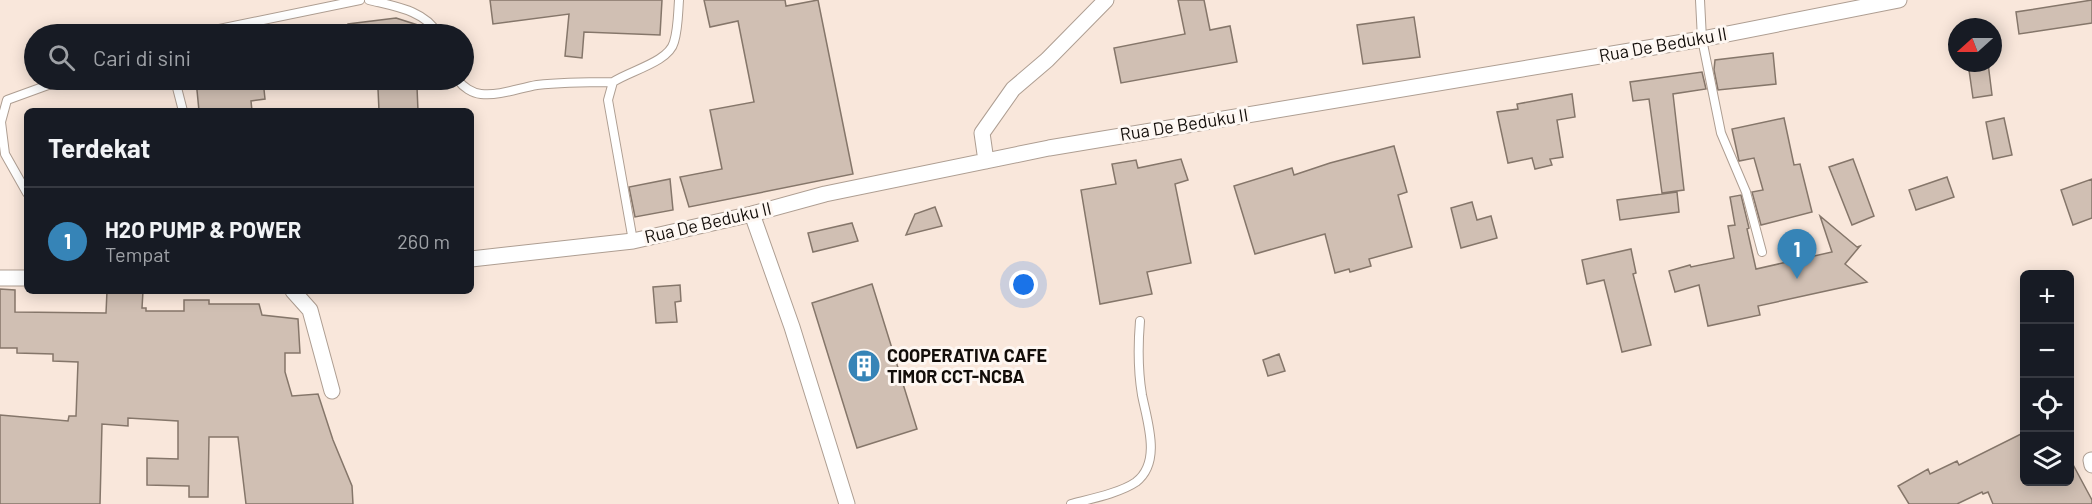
<!DOCTYPE html>
<html lang="id">
<head>
<meta charset="utf-8">
<style>
  :root { --surface:#171b24; --page:#242831; --text:#f1f3f6; --muted:#9ea1a6; --line:#363941; --accent:#3684b7 }
  body { margin:0; font-family:Barlow,sans-serif; background:var(--page); color:var(--text) }
  .controls { position:absolute; right:18px; bottom:18px; display:grid; overflow:hidden; border-radius:9px; box-shadow:0 3px 15px #0003 }
  .controls button { width:54px; height:54px; display:grid; place-items:center; padding:0; border:0; border-bottom:2px solid var(--line); background:var(--surface); color:var(--text); font:30px sans-serif }
  .compass { position:absolute; left:1948px; top:18px; width:54px; height:54px; border-radius:50%; background:var(--surface); box-shadow:0 3px 15px #0003; rotate:249deg }
  .you { position:absolute; left:1024px; top:285px; width:21px; height:21px; margin:-15px; border:4px solid #fff; border-radius:50%; background:#1a73e8; box-shadow:0 0 0 9px #1a73e833 }
  .badge { display:grid; place-items:center; width:39px; height:39px; border-radius:50%; background:var(--accent); color:#fff; font-size:20px; font-weight:700 }
  .pin { position:absolute; translate:-50% -50px; filter:drop-shadow(0 2px 3px #0008) }
  .pin::after { content:''; position:absolute; top:32px; width:21px; height:18px; background:inherit; clip-path:polygon(0 0,100% 0,50% 100%) }
  .list { margin:0; padding:0; list-style:none }
  h2 { display:flex; justify-content:space-between; align-items:center; height:78px; margin:0; padding:0 24px; font-size:26px }
  h2 small { font-size:20px; font-weight:400; color:var(--muted) }
  .list li { display:grid; grid-template-columns:39px 1fr auto; gap:18px; align-items:center; box-sizing:border-box; height:108px; padding:0 24px; border-top:2px solid var(--line) }
  .list b { display:block; font-size:22px; white-space:nowrap }
  .list p { margin:0; font-size:20px; white-space:nowrap; color:var(--muted) }
  .list em { font-size:20px; font-style:normal; color:var(--muted) }
  .icon { flex:none; width:33px; height:33px; fill:none; stroke:currentColor; stroke-width:2; stroke-linecap:round; stroke-linejoin:round }
  .map { position:relative; flex:none; width:2092px; height:504px; overflow:hidden }
  .search { position:absolute; background:var(--surface); box-shadow:0 3px 15px #0003; left:24px; top:24px; width:450px; height:66px; display:flex; align-items:center; gap:15px; box-sizing:border-box; padding:0 21px; border-radius:33px; color:var(--muted); font-size:22px }
  .panel { position:absolute; background:var(--surface); box-shadow:0 3px 15px #0003; left:24px; top:108px; width:450px; height:186px; border-radius:9px }
  .map>svg:first-child { display:block }
  .building { fill:#d0bfb3; stroke:#85766a; stroke-width:1.5 }
  .lines { fill:none; stroke-linecap:round; stroke-linejoin:round }
  .lane-casing { stroke:#ae9e92; stroke-width:10 }
  .street-casing { stroke:#ae9e92; stroke-width:17 }
  .lane { stroke:#fff; stroke-width:8 }
  .street { stroke:#fff; stroke-width:15 }
  .labels { text-anchor:middle; stroke-width:6; stroke-linejoin:round; paint-order:stroke }
  .street-label { font-size:18px; fill:#130e0a; stroke:#fef7f2 }
  .poi-label { font-size:18px; font-weight:bold; fill:#130e0a; stroke:#fef7f2; text-anchor:start }
</style>
</head>
<body>
<div class="map">
<svg width="2092" height="504" viewBox="0 0 2092 504">
  <rect width="100%" height="100%" fill="#f9e7db"/>
  <!-- building -->
  <path class="building" d="M490,0H662L660,35L584,32L582,58L565,56L569,14L493,24Z
    M704,0H785L786,6L818,0L853,174L689,207L680,177L722,169L710,110L754,102L738,21L710,27Z
    M1178,0H1204L1210,30L1230,26L1237,62L1121,83L1114,48L1185,34Z
    M2092,0V23L2019,34L2016,12Z
    M1414,17L1420,57L1363,64L1357,25Z
    M396,18L424,27L431,34H348V24Z
    M1773,53L1776,84L1718,90L1714,70L1715,60Z
    M1968,63H1988L1992,95L1973,98Z
    M1702,72L1706,89L1673,94L1684,190L1662,193L1649,99L1633,101L1630,82Z
    M196,80H263L265,99L251,101L252,111H199Z
    M417,87L418,111H379L378,89Z
    M1572,94L1575,117L1557,120L1563,157L1550,159L1552,165L1535,169L1532,158L1508,163L1497,112L1518,109L1517,104Z
    M1784,118L1794,165L1800,164L1812,212L1761,225L1752,192L1763,190L1754,158L1739,161L1732,129Z
    M2004,118L2012,155L1993,159L1986,122Z
    M1394,146L1407,192L1398,195L1412,247L1369,259L1371,266L1350,272L1349,269L1335,273L1325,234L1255,254L1234,186L1292,168L1294,175L1330,163Z
    M1181,159L1188,180L1175,184L1191,263L1147,272L1152,294L1100,304L1081,190L1116,184L1112,164L1136,160L1138,168Z
    M1853,159L1874,216L1852,225L1829,167Z
    M1947,177L1954,197L1916,210L1909,190Z
    M670,179L673,210L635,217L629,187Z
    M2092,179V218L2073,225L2061,190Z
    M1677,192L1679,212L1620,220L1617,200Z
    M1741,195L1749,228L1747,229L1756,269L1832,252L1820,216L1857,247L1860,246L1845,264L1867,282L1758,306L1760,315L1708,326L1699,285L1675,292L1669,271L1690,265L1691,267L1734,258L1728,226L1735,225L1730,197Z
    M1472,202L1477,220L1491,216L1497,238L1461,248L1451,208Z
    M935,207L942,226L906,235L915,214Z
    M852,223L858,241L813,252L808,233Z
    M1631,249L1636,273L1633,274L1651,345L1622,352L1604,280L1587,284L1582,260Z
    M872,284L917,429L857,448L812,303Z
    M680,285L681,301L675,302L677,322L656,323L653,287Z
    M0,289L15,290V312L106,313L107,291H143L142,308H146V311H184V300H209V304H259L262,315L298,319L300,353H285V372L292,396L318,394L333,440L352,486L353,504H246L238,437H209L208,497H189V486L147,485V458L178,459V421L128,418V426L102,424L100,504H0V415L68,421L69,416H76L78,362L53,361V354L17,353V348H0Z
    M1279,354L1285,371L1268,376L1263,360Z
    M2025,432V482H2070V459L2092,500V504H1993L1988,492L1983,494L1982,492L1957,504H1909L1898,486L1928,469L1930,474L1957,461L1959,465Z"/>
  <g class="lines">
    <defs>
      <path id="lane" d="M369,0C393,6 425,10 438,34
        M1700,0L1702,39L1721,133L1746,192L1762,252
        M195,34L360,0
        M175,80L183,111
        M458,80C463,87 472,93 481,94C500,96 519,88 537,85C563,82 587,82 613,82
        M27,193L5,154L1,122L7,100L62,80
        M633,241L608,100L613,82C629,71 669,62 674,42C678,29 678,14 679,0
        M1071,504C1090,499 1120,493 1136,482C1162,462 1147,421 1142,395C1138,371 1138,345 1140,321"/>
      <path id="street" d="M986,161L982,133L1013,89L1047,60L1106,0
        M752,214L792,327L847,504
        M471,259L633,241L752,214L825,194L1049,148L1702,39L1899,0
        M0,278H27
        M293,291L310,310L332,391
        M2091,460L2092,465"/>
    </defs>
    <!-- lane casing -->
    <use href="#lane" class="lane-casing"/>
    <!-- street casing -->
    <use href="#street" class="street-casing"/>
    <!-- lane -->
    <use href="#lane" class="lane"/>
    <!-- street -->
    <use href="#street" class="street"/>
  </g>
  <!-- icons -->
  <defs>
    <symbol id="building-disc" viewBox="-11 -11 22 22"><circle r="9.5" fill="#3684b7" stroke="#fef7f2"/><path d="M-4-6H4V6H1V3H-1V6H-4ZM-2.5-4.3h1.7v1.8h-1.7ZM.8-4.3h1.7v1.8H.8ZM-2.5-1h1.7V.8h-1.7ZM.8-1h1.7V.8H.8Z" fill="#fff"/></symbol>
  </defs>
  <g fill-rule="evenodd">
    <use href="#building-disc" x="845" y="347" width="38" height="38"/>
  </g>
  <g class="labels">
    <!-- street labels -->
    <g class="street-label">
      <text transform="translate(1663 45) rotate(-10)" y="6">Rua De Beduku II</text>
      <text transform="translate(1184 125) rotate(-9)" y="6">Rua De Beduku II</text>
      <text transform="translate(708 223) rotate(-13)" y="6">Rua De Beduku II</text>
    </g>
    <!-- poi labels -->
    <g class="poi-label">
      <text x="887" y="362">COOPERATIVA CAFE<tspan x="887" dy="21">TIMOR CCT-NCBA</tspan></text>
    </g>
  </g>
</svg>
<div class="controls">
<button>+</button>
<button>−</button>
<button><svg class="icon" aria-label="locate" viewBox="0 0 24 24"><circle cx="12" cy="12" r="6"/><path d="M12 2v4M12 18v4M2 12h4M18 12h4"/></svg></button>
<button><svg class="icon" aria-label="layers" viewBox="0 0 24 24"><path d="M12 4l9 5-9 5-9-5zM3 14l9 5 9-5"/></svg></button>
</div>
<svg class="compass" viewBox="-18 -18 36 36"><path d="M0-13l5 13h-10z" fill="#e53935"/><path d="M0 13l5-13h-10z" fill="#9ea1a6"/></svg>
<div class="you"></div>
<div class="pin badge" style="left:1797px;top:279px">1</div>
<div class="search"><svg class="icon" aria-label="search" viewBox="0 0 24 24"><circle cx="10" cy="10" r="6"/><path d="M15 15l6 6"/></svg>Cari di sini</div>
<section class="panel">
<h2>Terdekat<small></small></h2>
<ul class="list">
<li><span class="badge">1</span><div><b>H2O PUMP &amp; POWER</b><p>Tempat</p></div><em>260 m</em></li>
</ul>
</section>
</div>
</body>
</html>
